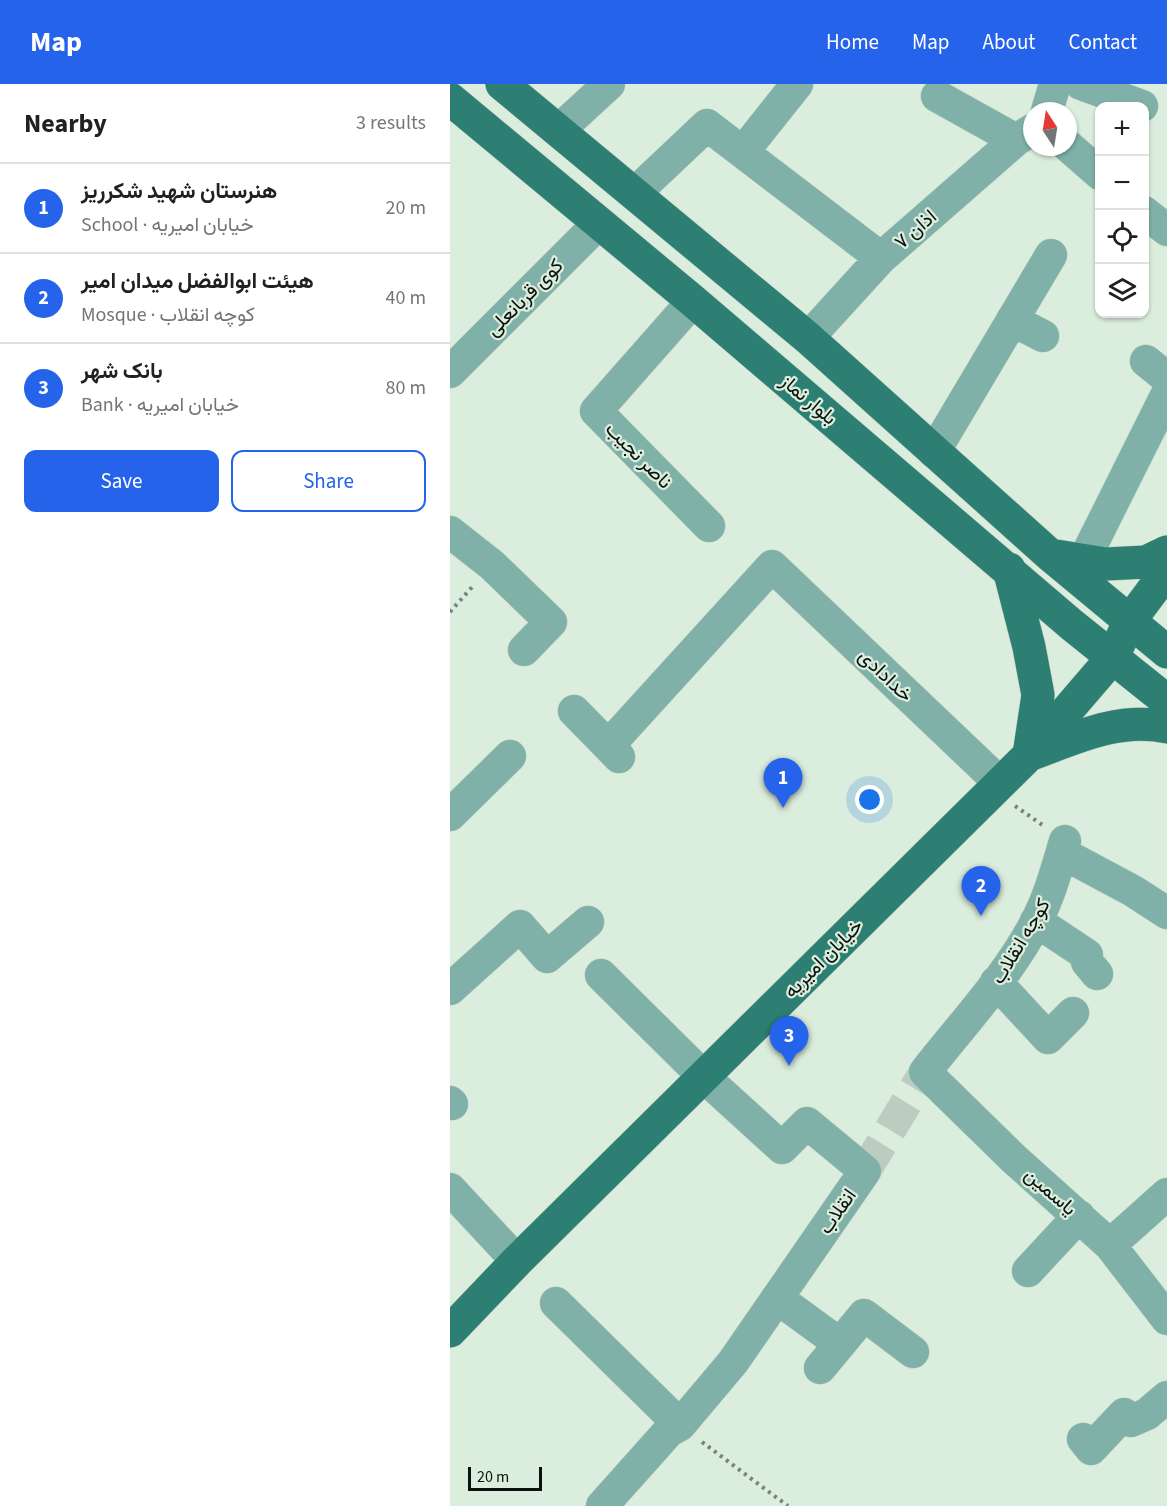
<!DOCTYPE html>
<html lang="en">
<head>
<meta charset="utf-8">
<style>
  :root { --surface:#fff; --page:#f2f2f2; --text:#202124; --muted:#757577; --line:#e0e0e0; --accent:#2563eb }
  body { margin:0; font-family:"Source Sans 3",Vazirmatn,sans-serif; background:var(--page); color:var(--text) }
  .controls { position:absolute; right:18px; top:18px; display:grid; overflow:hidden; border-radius:12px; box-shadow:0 2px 4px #0004 }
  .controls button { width:54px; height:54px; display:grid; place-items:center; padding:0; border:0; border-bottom:2px solid var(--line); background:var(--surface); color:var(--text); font:30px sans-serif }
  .compass { position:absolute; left:573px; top:18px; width:54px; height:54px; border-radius:50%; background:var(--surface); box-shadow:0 2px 4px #0004; rotate:348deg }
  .scale { position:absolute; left:18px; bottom:15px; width:74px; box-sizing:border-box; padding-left:6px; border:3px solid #0b110c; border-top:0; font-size:16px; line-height:21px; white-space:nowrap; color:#0b110c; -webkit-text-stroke:4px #dbeddd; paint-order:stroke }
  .you { position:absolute; left:420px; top:716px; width:21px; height:21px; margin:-15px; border:4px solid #fff; border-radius:50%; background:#1a73e8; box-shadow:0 0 0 9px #1a73e833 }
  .badge { display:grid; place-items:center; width:39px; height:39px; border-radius:50%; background:var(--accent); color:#fff; font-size:20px; font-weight:700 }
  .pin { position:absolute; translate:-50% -50px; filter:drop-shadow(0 2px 3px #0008) }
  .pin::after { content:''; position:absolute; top:32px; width:21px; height:18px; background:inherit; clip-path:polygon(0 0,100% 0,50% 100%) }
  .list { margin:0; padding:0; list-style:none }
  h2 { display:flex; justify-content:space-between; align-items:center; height:78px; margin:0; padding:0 24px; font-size:26px }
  h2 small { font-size:20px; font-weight:400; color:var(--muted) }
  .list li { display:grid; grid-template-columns:39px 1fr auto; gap:18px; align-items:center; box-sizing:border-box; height:90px; padding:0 24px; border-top:2px solid var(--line) }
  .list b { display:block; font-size:22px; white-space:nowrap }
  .list p { margin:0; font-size:20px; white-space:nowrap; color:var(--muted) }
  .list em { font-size:20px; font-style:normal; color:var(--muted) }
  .actions { display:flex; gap:12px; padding:18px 24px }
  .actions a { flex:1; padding:14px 0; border:2px solid var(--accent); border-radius:12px; text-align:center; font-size:21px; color:var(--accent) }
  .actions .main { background:var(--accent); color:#fff }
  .icon { flex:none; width:33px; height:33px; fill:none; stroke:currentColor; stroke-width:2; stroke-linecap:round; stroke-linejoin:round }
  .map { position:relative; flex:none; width:717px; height:1422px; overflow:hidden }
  header { display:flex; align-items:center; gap:36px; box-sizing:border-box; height:84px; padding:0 30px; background:var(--accent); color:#fff }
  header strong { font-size:28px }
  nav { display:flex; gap:33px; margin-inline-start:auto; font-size:21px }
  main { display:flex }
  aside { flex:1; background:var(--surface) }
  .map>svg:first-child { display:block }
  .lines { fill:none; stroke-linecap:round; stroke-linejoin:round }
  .minor-tunnel { stroke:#bcccbe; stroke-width:32; stroke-dasharray:32 16; stroke-linecap:butt }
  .minor-casing { stroke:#bacabc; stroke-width:33 }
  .major-casing { stroke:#bacabc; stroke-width:34 }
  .path { stroke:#768378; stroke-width:4; stroke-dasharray:3 4.5; stroke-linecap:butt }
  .minor { stroke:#80b1a8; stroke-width:32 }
  .major { stroke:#2d7f73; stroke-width:33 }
  .labels { text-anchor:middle; stroke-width:4.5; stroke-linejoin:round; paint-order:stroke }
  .street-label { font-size:20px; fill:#0b110c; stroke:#dbeddd }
</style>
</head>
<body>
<header>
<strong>Map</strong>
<nav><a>Home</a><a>Map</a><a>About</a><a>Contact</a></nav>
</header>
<main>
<aside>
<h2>Nearby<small>3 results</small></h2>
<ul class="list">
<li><span class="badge">1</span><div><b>هنرستان شهید شکرریز</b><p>School · خیابان امیریه</p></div><em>20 m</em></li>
<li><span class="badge">2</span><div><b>هیئت ابوالفضل میدان امیر</b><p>Mosque · کوچه انقلاب</p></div><em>40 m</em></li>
<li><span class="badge">3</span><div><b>بانک شهر</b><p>Bank · خیابان امیریه</p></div><em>80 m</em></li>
</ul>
<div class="actions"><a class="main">Save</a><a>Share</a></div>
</aside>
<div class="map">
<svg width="717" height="1422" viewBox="0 0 717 1422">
  <rect width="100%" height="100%" fill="#dbeddd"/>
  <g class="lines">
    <!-- minor-tunnel -->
    <path class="minor-tunnel" d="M415,1087L475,988"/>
    <defs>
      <path id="minor" d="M631,0L692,22
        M487,12L566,56
        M597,27L605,0
        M109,46L159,0
        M618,62L650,90
        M293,68L347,0
        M185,109L257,41L431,174
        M694,128L717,146
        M243,217L146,327L259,442
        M562,236L593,252
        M358,254L431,174L566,56L582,46
        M696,277L717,294
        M0,288L149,139
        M484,368L601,171
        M0,448L42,481L101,538L74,566
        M634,476L717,310
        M124,627L169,673
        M159,661L322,482L550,699
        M0,731L60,672
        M615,757C607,784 600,811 587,836C559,891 513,939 475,988L564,1075L660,1161L717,1235
        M612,769L683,807L717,829
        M586,837L637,871V878L647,890
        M151,891L254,993L332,1064L357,1039L415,1087L283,1278L230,1341L219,1347L152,1422
        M546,898L598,954L623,929
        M0,905L70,842L97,873L138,838
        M0,1018L2,1020
        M0,1105L67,1177
        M660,1161L717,1110
        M578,1187L629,1132
        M327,1214L390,1260
        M106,1219L230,1341
        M370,1284L414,1231L463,1268
        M633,1355L641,1365L674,1330L681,1337L697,1330L717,1313"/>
      <path id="major" d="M52,0L358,254L600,471L717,568
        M0,15L243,217L622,541L717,617
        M600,471L656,480L696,478L717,468
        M559,485L579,563L588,611L579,671C623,655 669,632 717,643
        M0,1247L67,1177L579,671L663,573L679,538L717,487"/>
    </defs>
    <!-- minor casing -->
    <use href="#minor" class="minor-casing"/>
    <!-- major casing -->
    <use href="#major" class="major-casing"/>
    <!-- path -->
    <path class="path" d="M0,528L23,502
      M565,722L594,742
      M252,1358L338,1422"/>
    <!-- minor -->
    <use href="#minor" class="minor"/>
    <!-- major -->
    <use href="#major" class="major"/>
  </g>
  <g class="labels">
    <!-- street labels -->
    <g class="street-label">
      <text transform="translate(465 145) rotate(-41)" y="7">اذان ۷</text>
      <text transform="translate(74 213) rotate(-45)" y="7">کوی قربانعلی</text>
      <text transform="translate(359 315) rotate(40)" y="7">بلوار نماز</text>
      <text transform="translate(189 371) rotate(45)" y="7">ناصر نجیب</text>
      <text transform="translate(436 591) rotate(44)" y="7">خدادادی</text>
      <text transform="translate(570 857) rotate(-59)" y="7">کوچه انقلاب</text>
      <text transform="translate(373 874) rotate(-45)" y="7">خیابان امیریه</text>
      <text transform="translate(601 1107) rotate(41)" y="7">یاسمین</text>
      <text transform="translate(387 1127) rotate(-55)" y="7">انقلاب</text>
    </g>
  </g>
</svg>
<div class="controls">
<button>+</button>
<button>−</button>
<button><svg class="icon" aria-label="locate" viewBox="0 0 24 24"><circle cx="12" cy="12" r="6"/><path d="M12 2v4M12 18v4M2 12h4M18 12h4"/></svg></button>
<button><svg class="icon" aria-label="layers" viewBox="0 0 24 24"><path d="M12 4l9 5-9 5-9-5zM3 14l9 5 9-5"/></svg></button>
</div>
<svg class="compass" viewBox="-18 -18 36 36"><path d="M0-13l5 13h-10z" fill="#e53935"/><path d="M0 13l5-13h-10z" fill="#757577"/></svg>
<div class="scale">20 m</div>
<div class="you"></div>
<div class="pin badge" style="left:333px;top:724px">1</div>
<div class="pin badge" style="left:531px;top:832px">2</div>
<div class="pin badge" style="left:339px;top:982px">3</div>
</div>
</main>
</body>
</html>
